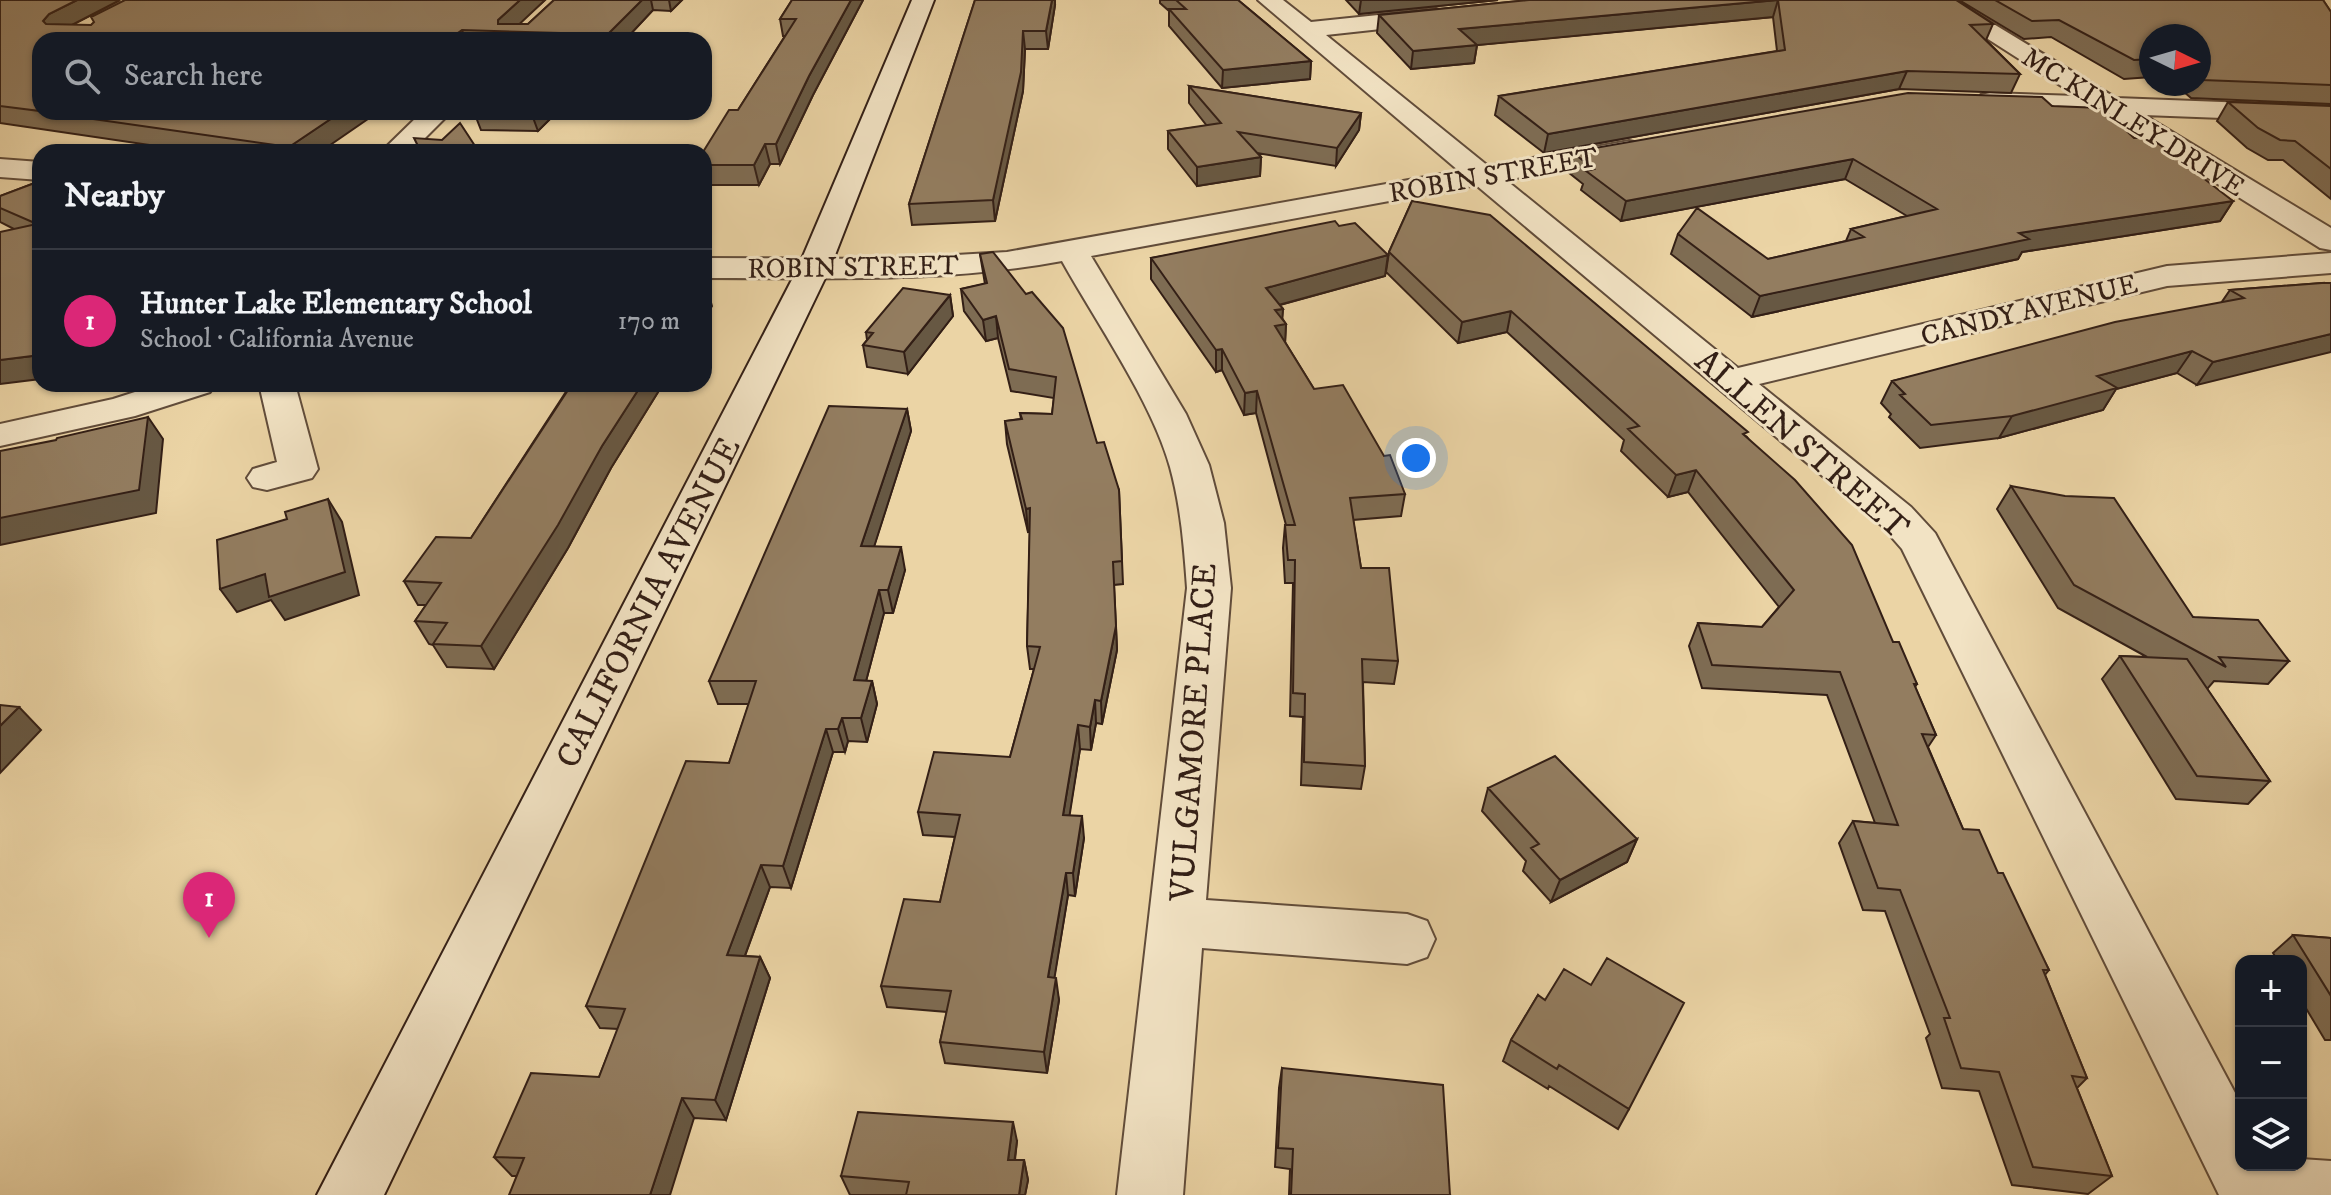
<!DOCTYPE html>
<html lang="en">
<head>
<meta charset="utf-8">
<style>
  :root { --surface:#171b24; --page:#242831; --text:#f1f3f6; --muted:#9ea1a6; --line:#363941; --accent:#db2777 }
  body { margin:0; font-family:"IM FELL DW Pica",serif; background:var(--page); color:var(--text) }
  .controls { position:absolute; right:24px; bottom:24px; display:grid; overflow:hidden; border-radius:16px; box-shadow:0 2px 6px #0004 }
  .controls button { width:72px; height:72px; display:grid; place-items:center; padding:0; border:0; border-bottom:2px solid var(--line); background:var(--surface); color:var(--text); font:40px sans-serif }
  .compass { position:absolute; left:2139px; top:24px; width:72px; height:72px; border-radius:50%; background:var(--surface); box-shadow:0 2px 6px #0004; rotate:95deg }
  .you { position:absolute; left:1416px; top:458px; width:28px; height:28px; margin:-20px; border:6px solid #fff; border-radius:50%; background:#1a73e8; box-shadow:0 0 0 12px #1a73e833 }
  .badge { display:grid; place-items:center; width:52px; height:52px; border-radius:50%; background:var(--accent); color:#fff; font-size:26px; font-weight:700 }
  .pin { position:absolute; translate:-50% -66px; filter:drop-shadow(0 2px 4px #0008) }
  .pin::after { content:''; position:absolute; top:42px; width:28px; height:24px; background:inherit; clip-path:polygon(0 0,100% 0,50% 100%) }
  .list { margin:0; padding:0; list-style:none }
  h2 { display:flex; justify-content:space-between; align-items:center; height:104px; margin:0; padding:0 32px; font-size:34px }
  h2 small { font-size:26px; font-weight:400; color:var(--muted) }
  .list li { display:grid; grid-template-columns:52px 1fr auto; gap:24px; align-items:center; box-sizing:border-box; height:144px; padding:0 32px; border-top:2px solid var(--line) }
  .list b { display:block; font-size:30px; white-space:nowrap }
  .list p { margin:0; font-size:26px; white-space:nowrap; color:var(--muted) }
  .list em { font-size:26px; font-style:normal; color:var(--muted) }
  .icon { flex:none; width:44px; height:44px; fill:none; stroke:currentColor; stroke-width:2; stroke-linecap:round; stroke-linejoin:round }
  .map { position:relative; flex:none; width:2331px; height:1195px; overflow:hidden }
  .search { position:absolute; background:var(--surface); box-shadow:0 2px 6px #0004; left:32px; top:32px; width:680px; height:88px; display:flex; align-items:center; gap:20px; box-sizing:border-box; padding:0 28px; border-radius:24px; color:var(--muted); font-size:30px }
  .panel { position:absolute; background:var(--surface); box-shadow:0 2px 6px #0004; left:32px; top:144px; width:680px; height:248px; border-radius:24px }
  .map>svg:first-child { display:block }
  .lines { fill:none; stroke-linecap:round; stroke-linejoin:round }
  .street-casing { stroke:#614c3a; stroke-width:4 }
  .secondary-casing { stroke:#331f16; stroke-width:4 }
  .street { fill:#f2e3c4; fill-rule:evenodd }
  .secondary { fill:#f2e3c4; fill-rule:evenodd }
  .wall { fill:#7e6c53; stroke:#331f16; stroke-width:2 }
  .shaded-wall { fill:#675843; stroke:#331f16; stroke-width:2 }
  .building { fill:#937d60; stroke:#331f16; stroke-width:2 }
  .labels { text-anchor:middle; stroke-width:6; stroke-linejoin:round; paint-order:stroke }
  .far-street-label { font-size:28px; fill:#331f16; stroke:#f2e3c4 }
  .street-label { font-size:34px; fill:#331f16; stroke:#f2e3c4 }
</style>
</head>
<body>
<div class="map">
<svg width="2331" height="1195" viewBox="0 0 2331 1195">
  <rect width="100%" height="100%" fill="#ebd4a5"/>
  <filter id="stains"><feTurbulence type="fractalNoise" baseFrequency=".0025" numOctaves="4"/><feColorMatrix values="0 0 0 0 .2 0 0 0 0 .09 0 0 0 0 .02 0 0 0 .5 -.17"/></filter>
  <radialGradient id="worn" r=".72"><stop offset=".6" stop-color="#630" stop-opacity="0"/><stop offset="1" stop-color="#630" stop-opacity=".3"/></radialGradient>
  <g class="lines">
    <defs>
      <path id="street" d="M1258,0H1283L1311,22L1436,9L1444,11L1448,16L1444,21L1436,23L1326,35L1488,166L1629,141L1639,143L1643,149L1639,155L1506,180L1738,368L2167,266L2331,253V273L2167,286L1759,384L1911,507L1935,533L2241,1104V1165H2301V1159L2331,1161V1195H2219L1902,549L1881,525L1476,185L1091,256L1186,414L1209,465L1224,523L1231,588L1206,900L1407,914L1427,921L1435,939L1427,957L1407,964L1202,948L1183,1195H1117L1187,588C1184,547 1181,507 1170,467C1152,402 1096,322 1062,261C944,283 824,278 704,278V258L888,259L1007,252L1459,171Z
        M1927,0H1954L2116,98L2331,106V122L2144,115L2331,228V250L2320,248L2104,113L1981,107L1977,101L1981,95L1990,93L2077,96Z
        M422,112H451L411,152H381Z
        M0,159L40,162V180L0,177Z
        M160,384H215L210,392L135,416L0,446V424L113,399Z
        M259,384H295L318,469L312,478L267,490L253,487L247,478L253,469L277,462Z"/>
      <path id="secondary" d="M912,0H934L830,268L384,1195H317L798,268Z"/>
    </defs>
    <!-- street casing -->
    <use href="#street" class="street-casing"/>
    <!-- secondary casing -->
    <use href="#secondary" class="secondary-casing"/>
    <!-- street -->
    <use href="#street" class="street"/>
    <!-- secondary -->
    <use href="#secondary" class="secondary"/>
  </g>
  <!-- wall -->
  <path class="wall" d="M0,0H120L72,25H91L125,0H545L518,24H528L554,0H682L671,11L653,10L625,40H40L320,152H197L0,123Z
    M792,0H863L813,95L780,164H770L759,185H704V152L738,110L785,36H783L780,19Z
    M975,0L1055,5L1048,49H1025L1023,91L995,221L912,225L909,204Z
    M1160,0H1238L1311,61L1310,79L1222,88L1169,26V11L1160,3Z
    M1346,0H1498L1359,14Z
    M1529,0H1956L1993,24L1986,40L2020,74L2011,93L1899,89L1544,153L1495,115L1499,96L1777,51L1773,17L1477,45L1474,63L1411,69L1377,33L1379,15Z
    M1959,0H2323L2331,12V104L2191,98L2175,84H2199V36H2151V77L2124,79L2051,37L2024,39Z
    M1189,86L1361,113L1359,130L1336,166L1257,153L1261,157L1260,176L1197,186L1168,149V131L1207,126L1189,103Z
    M2228,102L2331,106V199L2283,160H2268L2247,148L2217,121Z
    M2052,106L2134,138L2233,201L2220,221L2022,252L2018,259L1752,317L1671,254L1678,234L1768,259L1846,241L1851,229L1907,216L1845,179L1621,221L1581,190L1583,184L1568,172L1572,152Z
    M474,112H557L538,131L481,130Z
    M40,181V379L14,229L0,222V196Z
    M1412,201L1747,437L1893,642L1917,684L1915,687L1936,735L1928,747L1963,829L1998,873L2049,970L2045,975L2087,1078L2077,1088L2112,1176L2088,1194L2012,1185L1979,1091L1942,1088L1926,1038L1930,1034L1885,911L1863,910L1839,843L1853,821L1875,823L1827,695L1702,688L1689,646L1698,623L1762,627L1779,607L1688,492L1668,497L1621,451L1624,440L1507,332L1458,343L1386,272L1389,252Z
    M1339,226L1388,255L1385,276L1280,305L1283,309L1282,318L1286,324L1285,342L1314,389L1405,494L1401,516L1353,520L1361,568L1398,661L1394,684L1363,682L1365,766L1361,789L1301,785L1303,717L1290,716L1293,583H1285L1283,548L1285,525H1286L1256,413L1244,415L1222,370L1216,372L1151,279V258Z
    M980,254L1097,443L1119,490L1123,584L1114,585L1117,650L1102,724L1096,723L1091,750L1080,749L1069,815L1084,838L1075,896L1068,895L1054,978L1059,1000L1047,1073L945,1063L940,1042L947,1012L887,1007L881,986L940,902L955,837L923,835L918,812L1010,757L1034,669H1030L1027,646L1030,532H1028L1007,444L1005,421L1021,419L1020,413L1052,414L1054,398L1011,391L998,338L986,341L964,311L961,289L985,284Z
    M2322,283L2197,385L2177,373L2116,389L2103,410L1999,438L1920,448L1889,417L1891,414L1881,403L1892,381L2221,303L2230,290Z
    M950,295L953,316L908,374L867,367L863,345L867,340L866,332Z
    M571,384H663L611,468L568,548L494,669L447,667L433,645L429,644L415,621L426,605H418L404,581L471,538Z
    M907,409L911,431L874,546L905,570L893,613H884L866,681H872L877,704L867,742L848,741L845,752H833L791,888L770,887L745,956L760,957L770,978L726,1120L694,1118L516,1176H512L494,1157L599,1077L618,1029L600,1028L586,1006L729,763L749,704H718L709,681Z
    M2011,486L2193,617L2289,661L2268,684L2214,681L2207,689L2270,781L2248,804L2176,799L2102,679L2120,656L2147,657L2058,608L1997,509Z
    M1488,788L1637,839L1627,862L1551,902L1523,871L1526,861L1482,811Z
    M2293,935L2331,938V1040H2325L2301,1000V961H2278L2273,953Z
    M1538,995L1629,1109L1618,1129L1549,1086L1548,1089L1503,1061L1511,1040Z
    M1282,1068L1450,1195H1289L1290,1169L1275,1167L1279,1088Z
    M1017,1141L1015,1160H1024L1028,1180L1025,1195H850L841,1176Z"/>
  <!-- shaded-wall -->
  <path class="shaded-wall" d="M77,0H120L60,31L54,39L43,21L49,14Z
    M520,0H545L511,32L498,24V20Z
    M642,0H651L653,10L625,40H602Z
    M669,0H682L671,11Z
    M851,0H863L813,95L780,164L776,144L809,76Z
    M1052,0H1055V5L1048,49L1046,31Z
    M1361,0H1498L1359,14Z
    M1778,0L1773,17L1457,47L1459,29Z
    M462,30L466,40H448Z
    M1023,31L1025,49L1023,91L995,221L993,200Z
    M1477,45L1474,63L1411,69L1413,51Z
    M1311,61L1310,79L1222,88L1223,70Z
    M1907,71L1899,89L1544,153L1548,134Z
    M341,112H378L320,152H291L289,147Z
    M531,112H557L538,131Z
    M1361,113L1359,130L1336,166L1337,148Z
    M765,144L770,164L759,185L754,165Z
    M1261,157L1260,176L1197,186V167Z
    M1853,159L1845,179L1621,221L1626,201Z
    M2233,201L2220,221L2022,252L2018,259L1752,317L1760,296L2019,233Z
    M1388,255L1385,276L1264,309L1266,288Z
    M706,285L712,306L704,319V287Z
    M950,295L953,316L908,374L904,352Z
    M1283,309L1282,324H1286L1285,345L1274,347L1275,310Z
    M1511,311L1507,332L1458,343L1462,322Z
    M996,316L998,338L986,341L983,320Z
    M2331,334V352L2197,385L2213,362Z
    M1222,349V370L1216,372V350Z
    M2192,351L2177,373L2116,389L2103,410L1999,438L2012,416L2097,376Z
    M40,355V379L0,384V360Z
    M642,384H663L611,468L568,548L494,669L481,646L602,446Z
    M1257,391L1256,413L1244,415L1245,393Z
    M907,409L911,431L867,569L861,546Z
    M148,417L163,439L156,513L0,545V518Z
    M1696,470L1688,492L1668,497L1676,475Z
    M328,499L342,522L359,595L285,620L271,600L237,612L220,589Z
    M1030,508L1032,531L1028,532L1026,509Z
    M901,547L905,570L893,613L888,590Z
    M879,590L884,613L860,704L854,680Z
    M1116,626L1117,650L1102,724L1101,701Z
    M872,681L877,704L867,742L861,718Z
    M1095,700L1096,723L1091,750L1090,727Z
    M19,707L41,730L0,773V726Z
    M842,718L848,741L845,752L838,729Z
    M1078,725L1080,749L1066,838L1063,815Z
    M826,729L833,752L791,888L783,866Z
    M1082,816L1084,838L1075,896L1073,873Z
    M1637,839L1627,862L1551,902L1560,880Z
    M761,865L770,887L737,977L727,955Z
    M1066,873L1068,895L1051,999L1048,977Z
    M760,957L770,978L726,1120L715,1100Z
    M1056,978L1059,1000L1047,1073L1044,1052Z
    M682,1098L694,1118L670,1195H650Z
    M1013,1122L1017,1141L1012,1179L1008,1160Z
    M1024,1160L1028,1180L1025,1195H1019Z"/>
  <!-- building -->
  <path class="building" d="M0,0H77L49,14L43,21L46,24L91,25L94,22L91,17L125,0H520L498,20V24H528L554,0H642L602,40H550L558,33L462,30L448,40H40V111L0,106Z
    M792,0H851L809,76L776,144H765L754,165H704V152H703L729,110H738L796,19H780Z
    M975,0H1052L1046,31H1023L1021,72L993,200L909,204Z
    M1176,0H1238L1311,61L1223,70L1169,9H1186Z
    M1529,0H1777L1459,29L1477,45L1413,51L1379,15Z
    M1778,0H1956L1993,24L1970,25L2020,74L1907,71L1548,134L1499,96L1785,50Z
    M1995,0H2323L2331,12V85L2202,80L2199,78V36H2151V59L2134,60L2059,20L2032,21Z
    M1189,86L1361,113L1337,148L1238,132L1261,157L1197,167L1168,131L1221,123Z
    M1908,93L2042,97L2052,106L2102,108L2134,138H2150L2163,147L2233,201L2019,233L2029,239L1760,296L1678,234L1697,208L1768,259L1864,237L1851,229L1937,209L1853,159L1626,201L1586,171L1594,169L1572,152Z
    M2228,102L2331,106V169L2295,141L2280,140L2258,128Z
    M44,112H341L289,147Z
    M460,123L479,152H421L414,138L442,140Z
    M40,181V355L0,360V232L37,224L0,208V196Z
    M1412,201L1490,215L1748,432L1743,434L1795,480L1852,545L1893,642H1899L1917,684H1914L1936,735L1922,734L1963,829L1979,830L1998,873H2003L2049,970H2043L2087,1078L2072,1076L2112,1176L2033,1167L1999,1072L1961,1068L1944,1018H1950L1900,890L1878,888L1853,821L1898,825L1840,672L1712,665L1698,623L1762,627L1794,590L1696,470L1676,475L1628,429L1639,426L1511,311L1462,322L1389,252Z
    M1335,221L1339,226L1355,223L1388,255L1266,288L1283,309L1275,310L1286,324L1275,326L1314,389L1343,385L1384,456L1390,455L1405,494L1350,498L1361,568H1389L1398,661L1362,659L1365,766L1304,762L1305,694L1293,693L1295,560H1288L1285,525H1295L1257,391L1245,393L1222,349L1216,350L1151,258Z
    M993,252L1026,294L1032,292L1063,328L1097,443L1104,442L1119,490L1122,561L1113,562L1116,626L1101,701L1095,700L1090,727L1078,725L1063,815L1082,816L1073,873H1066L1048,977L1056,978L1044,1052L940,1042L951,991L881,986L904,899L940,902L960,815L918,812L934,752L1010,757L1040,647L1027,646L1030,508L1026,509L1005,421L1022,419L1020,413L1052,414L1056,377L1009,369L996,316L983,320L961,289L987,283L980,254Z
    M2322,283H2331V334L2213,362L2192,351L2097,376L2117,388L2012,416L1931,425L1900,395L1905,394L1892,381L2115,322L2244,298L2230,290Z
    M903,288L950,295L904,352L863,345L873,333L866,332Z
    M572,384H642L602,446L558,525L481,646L433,644L447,623L415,621L441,583L404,581L436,537L471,538Z
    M829,406L907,409L861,546L901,547L888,590H879L854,680L872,681L861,718H842L838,729H826L783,866L761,865L727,955L760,957L715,1100L682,1098L650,1195H509L524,1158L494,1157L531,1073L599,1077L625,1009L586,1006L686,761L729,763L756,681H709Z
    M148,417L139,490L0,518V451L56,440L57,438Z
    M2011,486L2065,496L2114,498L2193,617L2258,620L2289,661L2219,657L2226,667L2074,585Z
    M328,499L345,572L269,597L265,574L220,589L217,540L287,519L285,512Z
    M2120,656L2187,659L2270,781L2197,776Z
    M0,705L19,707L0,726Z
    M1555,756L1637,839L1560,880L1531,848L1539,844L1488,788Z
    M2293,935L2331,938V996Z
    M1607,958L1684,1003L1629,1109L1559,1065L1557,1069L1511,1040L1538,995L1545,1000L1564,969L1591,985Z
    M1282,1068L1443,1085L1450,1195H1291L1293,1149L1278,1148Z
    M858,1112L1013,1122L1008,1160H1024L1019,1195H906L909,1182L841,1176Z"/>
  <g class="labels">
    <!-- far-street labels -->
    <g class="far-street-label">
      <text transform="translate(2134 121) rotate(32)" y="10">MC KINLEY DRIVE</text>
      <text transform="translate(1493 174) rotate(-10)" y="10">ROBIN STREET</text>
      <text transform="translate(853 266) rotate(-1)" y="10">ROBIN STREET</text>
      <text transform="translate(2029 309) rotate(-14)" y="10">CANDY AVENUE</text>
    </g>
    <!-- street labels -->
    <g class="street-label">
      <text transform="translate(1803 443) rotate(41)" y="12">ALLEN STREET</text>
      <text transform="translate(647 602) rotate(-63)" y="12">CALIFORNIA AVENUE</text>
      <text transform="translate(1192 732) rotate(-86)" y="12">VULGAMORE PLACE</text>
    </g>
  </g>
  <rect width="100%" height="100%" filter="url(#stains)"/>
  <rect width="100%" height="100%" fill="url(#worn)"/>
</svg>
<div class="controls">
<button>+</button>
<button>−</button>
<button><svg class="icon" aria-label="layers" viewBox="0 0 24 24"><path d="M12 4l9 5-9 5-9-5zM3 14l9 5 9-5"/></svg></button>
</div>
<svg class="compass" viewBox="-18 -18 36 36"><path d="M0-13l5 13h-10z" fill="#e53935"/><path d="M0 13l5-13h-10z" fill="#9ea1a6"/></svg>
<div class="you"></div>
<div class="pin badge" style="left:209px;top:938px">1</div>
<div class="search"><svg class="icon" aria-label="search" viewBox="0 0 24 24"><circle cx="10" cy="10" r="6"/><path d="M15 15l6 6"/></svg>Search here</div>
<section class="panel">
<h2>Nearby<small></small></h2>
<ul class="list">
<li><span class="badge">1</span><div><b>Hunter Lake Elementary School</b><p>School · California Avenue</p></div><em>170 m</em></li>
</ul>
</section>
</div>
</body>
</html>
